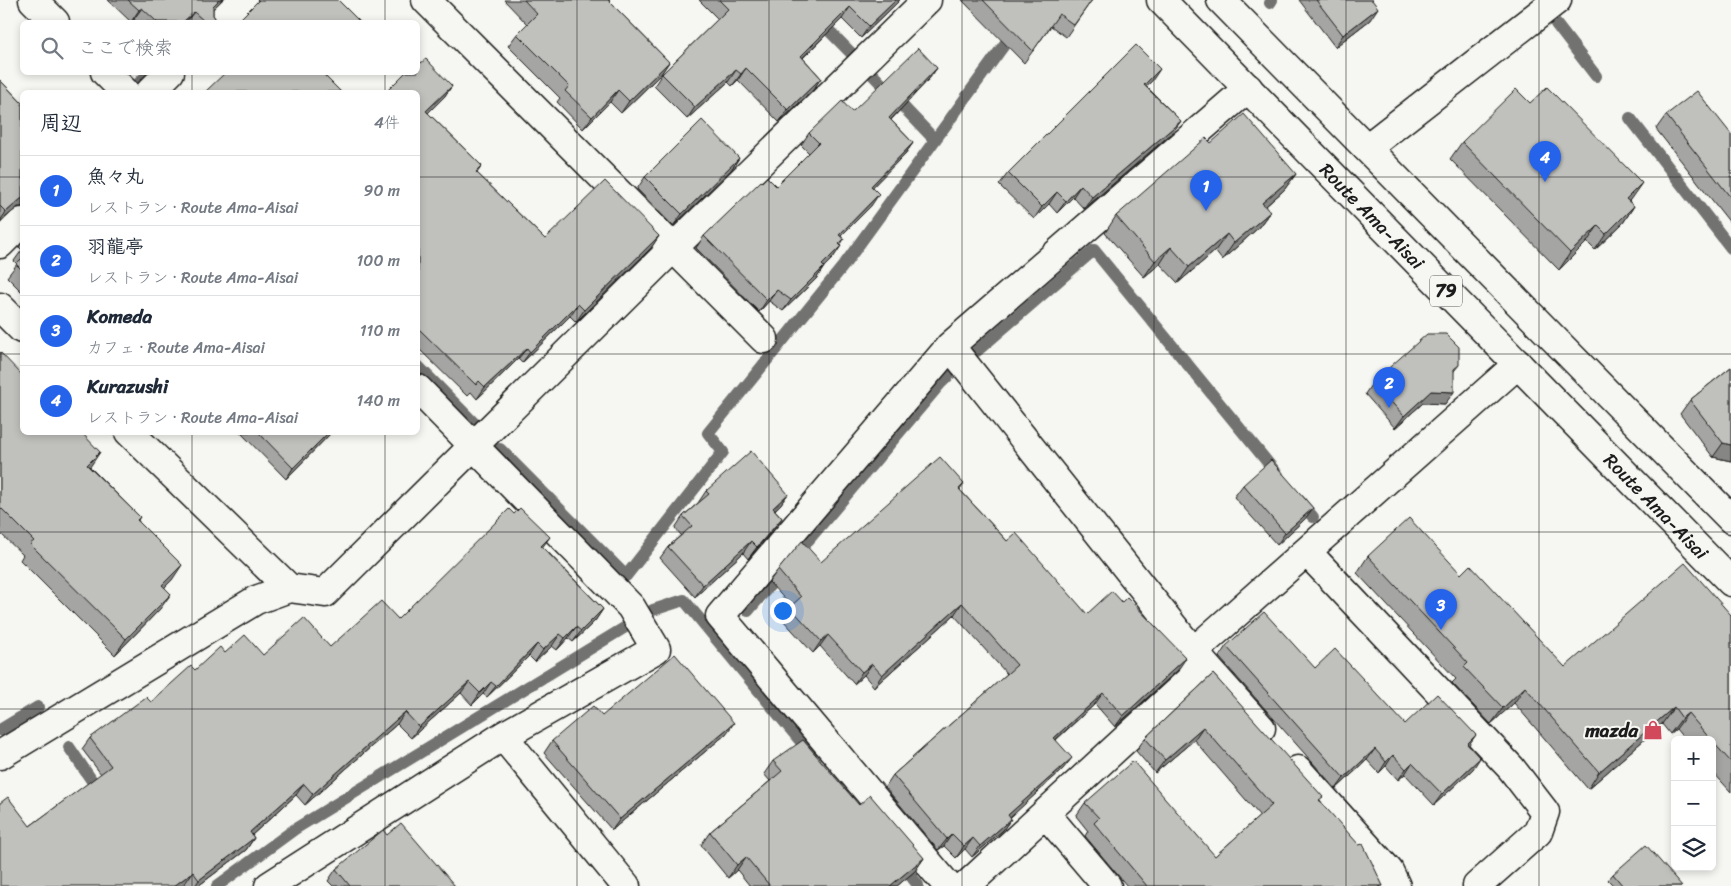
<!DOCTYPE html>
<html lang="ja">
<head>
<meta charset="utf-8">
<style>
  :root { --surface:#fff; --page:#f6f6f7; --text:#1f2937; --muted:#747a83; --line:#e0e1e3; --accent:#2563eb }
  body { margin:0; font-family:Sriracha,"Klee One",sans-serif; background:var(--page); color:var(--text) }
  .controls { position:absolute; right:15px; bottom:15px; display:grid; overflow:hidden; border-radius:8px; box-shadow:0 2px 8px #0003 }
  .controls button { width:45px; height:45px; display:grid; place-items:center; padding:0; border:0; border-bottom:1px solid var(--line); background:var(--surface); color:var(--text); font:25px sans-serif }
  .you { position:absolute; left:782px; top:610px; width:18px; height:18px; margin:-12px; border:4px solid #fff; border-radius:50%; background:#1a73e8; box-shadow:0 0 0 8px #1a73e833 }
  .badge { display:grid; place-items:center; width:32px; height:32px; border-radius:50%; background:var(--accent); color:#fff; font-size:16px; font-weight:700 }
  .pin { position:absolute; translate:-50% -41px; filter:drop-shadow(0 1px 2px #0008) }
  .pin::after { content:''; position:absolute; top:26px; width:18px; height:15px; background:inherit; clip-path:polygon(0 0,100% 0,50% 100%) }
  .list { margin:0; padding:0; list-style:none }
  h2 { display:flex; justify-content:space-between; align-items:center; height:65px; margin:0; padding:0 20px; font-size:21px }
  h2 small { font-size:16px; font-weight:400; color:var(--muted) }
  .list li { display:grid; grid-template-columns:32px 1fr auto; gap:15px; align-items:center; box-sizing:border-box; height:70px; padding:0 20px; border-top:1px solid var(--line) }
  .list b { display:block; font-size:19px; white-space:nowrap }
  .list p { margin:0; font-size:16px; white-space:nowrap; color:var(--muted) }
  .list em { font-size:16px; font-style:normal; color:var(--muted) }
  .icon { flex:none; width:28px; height:28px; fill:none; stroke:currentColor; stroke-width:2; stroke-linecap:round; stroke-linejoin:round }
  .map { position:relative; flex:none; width:1731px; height:886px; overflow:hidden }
  .search { position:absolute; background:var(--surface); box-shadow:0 2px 8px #0003; left:20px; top:20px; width:400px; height:55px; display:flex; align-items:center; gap:12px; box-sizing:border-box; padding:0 18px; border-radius:8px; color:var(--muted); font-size:19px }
  .panel { position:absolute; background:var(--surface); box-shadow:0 2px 8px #0003; left:20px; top:90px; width:400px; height:345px; border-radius:8px }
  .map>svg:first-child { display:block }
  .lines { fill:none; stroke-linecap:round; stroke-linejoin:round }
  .stream { stroke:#727271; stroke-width:12 }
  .minor-casing { stroke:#1c1c1c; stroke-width:31 }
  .primary-casing { stroke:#1c1c1c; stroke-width:31 }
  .minor { stroke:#f6f6f2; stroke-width:28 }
  .primary { stroke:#f6f6f2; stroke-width:28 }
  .wall { fill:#a5a5a3; stroke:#1c1c1c }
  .shaded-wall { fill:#868684; stroke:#1c1c1c }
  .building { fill:#c0c0bd; stroke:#1c1c1c }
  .grid { fill:none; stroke:#1c1c1c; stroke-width:1; stroke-opacity:0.55 }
  .labels { text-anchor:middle; stroke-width:4; stroke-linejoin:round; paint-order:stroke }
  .shield { fill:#f6f6f2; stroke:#5d5d5c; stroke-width:1 }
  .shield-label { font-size:18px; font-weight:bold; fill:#1c1c1c }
  .street-label { font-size:19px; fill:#1c1c1c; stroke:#f6f6f2 }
  .poi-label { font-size:19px; font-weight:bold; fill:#1c1c1c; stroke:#f6f6f2; text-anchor:end }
</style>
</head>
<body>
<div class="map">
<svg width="1731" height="886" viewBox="0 0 1731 886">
  <rect width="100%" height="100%" fill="#f6f6f2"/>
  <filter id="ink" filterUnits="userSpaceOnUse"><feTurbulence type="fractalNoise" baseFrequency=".02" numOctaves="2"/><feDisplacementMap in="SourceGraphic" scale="10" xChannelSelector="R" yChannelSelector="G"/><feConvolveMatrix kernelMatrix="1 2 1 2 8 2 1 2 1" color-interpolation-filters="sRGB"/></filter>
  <g filter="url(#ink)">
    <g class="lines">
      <!-- stream -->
      <path class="stream" d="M799,0L853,55
        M1270,3L1272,0
        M1556,24L1596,76
        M873,75L935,140
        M139,83L150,72
        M1630,118L1731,248
        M977,351L1094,250L1278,475
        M418,366L474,423
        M500,449L626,576L723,452L708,433L844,265L1015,30
        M1299,500L1313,517
        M795,556L941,383L952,372
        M653,610L684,600L811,754
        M748,611L782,571
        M0,730L38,707
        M69,747L101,794
        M900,862L918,885
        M217,886L295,829L624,628"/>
      <defs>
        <path id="minor" d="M33,0L55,22
          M426,0L764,339
          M220,22L243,0
          M105,72L125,92
          M150,92L170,72
          M1367,148L1557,0
          M0,244L22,222
          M0,307L22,329
          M950,346L1196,655L1261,728
          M129,432L289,588
          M1307,552L1511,768L1545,812L1538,832L1477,886
          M503,736L626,886
          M0,755L256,600L289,588L325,593L673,248L927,0
          M1298,770L1389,871L1396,886
          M1045,813L1107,886
          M269,886L503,736L656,649L631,607L418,389
          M948,886L720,616L950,346L1248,88
          M966,886L1192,678L1196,655L1203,643L1518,364"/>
        <g id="primary">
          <path id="s1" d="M1161,0L1731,582"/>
          <path d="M1221,0L1731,519"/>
        </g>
      </defs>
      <!-- minor casing -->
      <use href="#minor" class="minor-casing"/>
      <!-- primary casing -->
      <use href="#primary" class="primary-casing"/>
      <!-- minor -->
      <use href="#minor" class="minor"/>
      <!-- primary -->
      <use href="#primary" class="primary"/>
    </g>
    <!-- wall -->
    <path class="wall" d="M108,0H222L213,9V15L217,21L219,22H137L134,19L131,22Z
      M504,0H610L609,1L669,62L661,74L621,113L610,102L583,129L557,102L560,98L508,46L517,34L527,24Z
      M699,0H900L861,38L842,19L803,58L821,78L813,90L779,122L738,80L732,86L728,82L687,119L654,86L662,74L718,19Z
      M962,0H1092L1066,37L1051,26L1024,63Z
      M1299,0H1372L1370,20L1335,47Z
      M421,63L452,86L444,97L428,113L482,166L477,173L545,239L659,236L651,248L576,322L570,316L522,363L518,359L477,399L471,392L467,396L418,348V92Z
      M937,68L929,79L891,120L913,143L905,154L872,187L871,206L841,236L844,239L833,258L824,267L816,279L783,311L769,301L759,312L696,248L704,236L762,182L776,186L809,153L801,145L809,133Z
      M0,80L22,103V207H18L0,222Z
      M1152,81L1146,86L1181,121L1172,133L1084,209L1073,197L1057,213L1049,204L1034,219L999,185L1008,173Z
      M1530,103L1630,200L1629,201L1634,206L1623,223L1595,250L1587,242L1559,270L1450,159L1462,142Z
      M1666,115L1731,134V224L1656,129Z
      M1211,143L1296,174L1284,190L1265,207L1270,212L1258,228L1222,260L1215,251L1178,283L1160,264L1144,277L1105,233L1116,216Z
      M739,158L731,170L673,226L637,189L645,177Z
      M22,242V292L7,277L17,264L14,261L22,250L19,247Z
      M0,352L90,467L140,517L138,520L172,580L165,587L160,609L115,655L20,560L23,555L0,533Z
      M1459,365L1454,371L1445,404L1423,403L1395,428L1365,394L1373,382Z
      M1731,367V461L1713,457L1680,414L1690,400Z
      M240,432H332L286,479Z
      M964,484L960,490L1007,541L1087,614L1178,670L1115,727L1095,704L1056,740L1063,769L1010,817L1011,819L1003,830L972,857L965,849L956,858L944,846L938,850L885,787L893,775L1007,674L954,615L874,687L864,675L854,684L820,646L813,653L782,619L791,606L769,582L778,570L821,562Z
      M1243,485L1305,519L1277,545L1234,497Z
      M706,491L788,494L780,505L775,510L782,518L773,529L748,559L743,553L695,597L660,558L668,547L681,535L675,528L683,516L698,503Z
      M543,547L603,609L595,621L573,642L568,638L557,650L552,646L535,662L529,656L487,697L483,694L472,705L461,693L411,738L397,724L305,805L296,795L252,835L254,838L246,850L198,886H187L185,883L30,826L101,774L82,749L90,738L151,702L195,670L225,653L263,655L330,647L398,619Z
      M1368,556L1461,574L1565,667L1731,615V792L1712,771V740H1685L1676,729L1670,734L1662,724L1588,789L1514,703L1491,724L1452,683L1456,679L1357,573Z
      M1226,646L1315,668L1405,724L1469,746L1473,769L1434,805L1405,774L1398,780L1386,766L1379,773L1367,760L1336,789L1219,657Z
      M1213,674L1320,800L1383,886H1127L1085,836L1088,831L1076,816L1085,803L1215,856L1260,816L1194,740L1155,773L1136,751L1145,738Z
      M602,716L726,734L612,830L544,753L552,741Z
      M773,761L859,805L924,858L915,871L897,886H750L737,870L728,878L701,845L710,832L770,781L764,774Z
      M387,835L455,886H333L328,881L336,869Z
      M1613,874L1682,886H1614L1608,880Z"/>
    <!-- shaded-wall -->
    <path class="shaded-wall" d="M219,0H222L205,17L213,6Z
      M896,0H900L861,38L869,26Z
      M850,7L842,19L792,68L801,56Z
      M142,8L134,19L131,22L139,10Z
      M1378,8L1370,20L1335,47L1343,35Z
      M194,12L186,22H183Z
      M669,62L661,74L621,113L629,101Z
      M746,68L738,80L732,86L741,74Z
      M937,68L929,79L881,130L889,118Z
      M1160,69L1152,81L1136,96L1144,85Z
      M736,70L728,82L687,119L695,107Z
      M821,78L813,90L779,122L788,110Z
      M452,86L444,97L418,123L426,111Z
      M618,90L610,102L583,129L592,117Z
      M1181,121L1172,133L1084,209L1092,197Z
      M913,143L905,154L863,197L871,186Z
      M739,158L731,170L673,226L682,214Z
      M1296,174L1284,190L1250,220L1262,203Z
      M1642,183L1630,200L1615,215L1626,199Z
      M1081,185L1073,197L1057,213L1066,201Z
      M1057,192L1049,204L1034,219L1042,207Z
      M879,194L871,206L831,246L839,235Z
      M22,198V207H18L0,222V221L6,212Z
      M1634,206L1623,223L1595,250L1606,234Z
      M1270,212L1258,228L1222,260L1234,243Z
      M1598,226L1587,242L1559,270L1570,253Z
      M1227,234L1215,251L1178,283L1189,267Z
      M659,236L651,248L576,322L584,310Z
      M841,246L833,258L814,277L822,265Z
      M1171,247L1160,264L1144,277L1155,261Z
      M824,267L816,279L783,311L791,300Z
      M777,290L769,301L759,312L767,300Z
      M578,304L570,316L522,363L530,352Z
      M527,348L518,359L477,399L485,387Z
      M1431,391L1454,392L1445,404L1423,403L1395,428L1404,416Z
      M329,432H332L286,479L293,468Z
      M1723,443L1731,445V461L1713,457Z
      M100,452L90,467L87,465Z
      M788,494L780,505L764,519L773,508Z
      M1313,508L1305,519L1277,545L1285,533Z
      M782,518L773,529L748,559L757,547Z
      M550,537L541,549V546Z
      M751,541L743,553L695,597L703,585Z
      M182,565L172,580L152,600L162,585Z
      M171,594L160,609L115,655L126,639Z
      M962,603L954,615L874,687L882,675Z
      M603,609L595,621L573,642L581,631Z
      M576,627L568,638L557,650L565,638Z
      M560,634L552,646L535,662L543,650Z
      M828,635L820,646L813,653L821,641Z
      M537,644L529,656L487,697L496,686Z
      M1186,658L1178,670L1115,727L1123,716Z
      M872,664L864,675L854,684L862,672Z
      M469,682L461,693L411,738L419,727Z
      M491,682L483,694L472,705L480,693Z
      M1525,687L1514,703L1491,724L1503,708Z
      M1103,693L1095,704L1045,749L1054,738Z
      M1674,707L1662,724L1588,789L1599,772Z
      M405,712L397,724L305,805L313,794Z
      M1688,713L1676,729L1670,734L1682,718Z
      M734,723L726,734L612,830L620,819Z
      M1203,727L1194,740L1155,773L1165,760Z
      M1476,735L1468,746L1467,744Z
      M1375,749L1367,760L1336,789L1344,778Z
      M1393,755L1386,766L1379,773L1386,762Z
      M1072,758L1063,769L1000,827L1008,815Z
      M1480,758L1473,769L1434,805L1442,794Z
      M1412,763L1405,774L1398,780L1406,769Z
      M304,784L296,795L242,844L250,832Z
      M1011,819L1003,830L972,857L980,846Z
      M952,834L944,846L938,850L947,839Z
      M254,838L246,850L198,886H195L199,880Z
      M973,838L965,849L956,858L964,846Z
      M746,857L737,870L728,878L737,865Z
      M924,858L915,871L897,886H890Z
      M193,872L185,883L181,886H174Z"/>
    <!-- building -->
    <path class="building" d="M128,0H219L213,6V15L217,21L219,22H205L194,12L183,22H157L142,8L139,10Z
      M259,0H338L360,22H237Z
      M524,0H608L669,62L629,101L618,90L592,117L565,91L569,86L517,34L537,14Z
      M719,0H896L869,26L850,7L801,56L821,78L788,110L746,68L741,74L736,70L695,107L662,74L728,9Z
      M983,0H1092L1074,25L1059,14L1033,51Z
      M1316,0H1372L1378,8L1343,35Z
      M1136,45L1160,69L1144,85L1181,121L1092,197L1081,185L1066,201L1057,192L1042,207L1008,173Z
      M918,48L937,68L889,118L913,143L871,186L879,194L839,235L844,239L839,244L841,246L822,265L824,267L791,300L777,290L767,300L704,236L761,181L762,182L767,177L776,186L819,143L809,133L842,101L852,112Z
      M426,59L452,86L426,111L482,166L476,172L545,239L605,181L659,236L584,310L578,304L530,352L527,348L485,387L479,381L476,385L418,328V92H386L406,72H418V61L419,60L421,63Z
      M226,72H321L341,92H205Z
      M0,80L22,103V198L6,212L0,206Z
      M1547,87L1642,183L1626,199L1634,206L1606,234L1598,226L1570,253L1462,142L1516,89L1530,103Z
      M1697,91L1731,134V198L1666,115Z
      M1244,114L1296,174L1262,203L1270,212L1234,243L1227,234L1189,267L1171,247L1155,261L1116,216L1206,138L1211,143Z
      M702,120L739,158L682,214L645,177Z
      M22,258V270L16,264Z
      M1427,334H1446L1459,347V365L1454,369V392L1431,391L1404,416L1373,382Z
      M0,352L22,375V432H81L100,452L87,465L140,517L137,520L182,565L162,585L171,594L126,639L30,544L34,541L0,507Z
      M1731,367V445L1723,443L1690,400Z
      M258,432H329L293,468Z
      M751,451L788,494L773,508L782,518L757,547L751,541L703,585L668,547L692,526L683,516L709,494L706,491Z
      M940,457L964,484L959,489L1007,541L1016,533L1087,614L1112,591L1122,602L1127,597L1186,658L1123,716L1103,693L1054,738L1072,758L1008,815L1011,819L980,846L973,838L964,846L952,834L947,839L893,775L1017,665L962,603L882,675L872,664L862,672L828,635L821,641L790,607L801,597L778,570L802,541L821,562Z
      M1271,460L1313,508L1285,533L1243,485Z
      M520,508L550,537L541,546L603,609L581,631L576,627L565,638L560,634L543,650L537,644L496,686L491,682L480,693L469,682L419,727L405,712L313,794L304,784L250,832L254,838L199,880L193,872L174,886H0V803L8,797L30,826L111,766L90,738L146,697L151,702L191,666L195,670L220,647L225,653L245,635L263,655L304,618L330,647L381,601L398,619L509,509L514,514Z
      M1409,518L1461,574L1470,565L1565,667L1685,563L1731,615V762L1712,741V740H1711L1688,713L1682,718L1674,707L1599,772L1525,687L1503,708L1464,667L1468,663L1368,556Z
      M1264,612L1315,668L1335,649L1405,724L1437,694L1476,735L1467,744L1480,758L1442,794L1412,763L1406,769L1393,755L1386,762L1375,749L1344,778L1226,646Z
      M675,654L734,723L620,819L552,741L593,706L602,716Z
      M1213,674L1323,797L1319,800L1359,845L1363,844L1383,886H1147L1094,823L1099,818L1085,803L1133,761L1215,856L1272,805L1203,727L1165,760L1145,738Z
      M803,740L859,805L870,795L924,858L890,886H770L746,857L737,865L710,832L782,771L773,761Z
      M401,823L455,886H350L336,869L383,830L387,835Z
      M1646,845L1682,886H1623L1613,874Z"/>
  </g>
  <!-- grid -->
  <path class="grid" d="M192,0V22M385,0V22M577,0V886M769,0V886M962,0V886M1154,0V886M1346,0V886M1539,0V886M192,72V92M385,72V92M0,177H22M418,177H1731M0,354H22M418,354H1731M192,432V886M385,432V886M0,532H1731M0,709H1731"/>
  <!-- icons -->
  <defs>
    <symbol id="shop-bare" viewBox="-9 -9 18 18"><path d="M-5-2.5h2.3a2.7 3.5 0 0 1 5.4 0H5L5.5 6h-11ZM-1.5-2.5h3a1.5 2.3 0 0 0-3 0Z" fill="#d1495b" stroke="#f6f6f2" stroke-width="2.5" paint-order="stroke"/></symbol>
  </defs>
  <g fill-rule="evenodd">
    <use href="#shop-bare" x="1639" y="716" width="28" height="28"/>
  </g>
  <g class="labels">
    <!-- shield labels -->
    <rect class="shield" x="1430" y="275.5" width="32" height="31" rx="4"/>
    <g class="shield-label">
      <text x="1446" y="297">79</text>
    </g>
    <!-- street labels -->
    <g class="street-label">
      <text dy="7" stroke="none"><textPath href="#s1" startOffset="302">Route Ama-Aisai</textPath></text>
      <text dy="7" stroke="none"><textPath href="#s1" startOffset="708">Route Ama-Aisai</textPath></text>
    </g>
    <!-- poi labels -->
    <g class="poi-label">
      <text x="1638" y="737">mazda</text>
    </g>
  </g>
</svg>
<div class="controls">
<button>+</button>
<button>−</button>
<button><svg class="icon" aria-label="layers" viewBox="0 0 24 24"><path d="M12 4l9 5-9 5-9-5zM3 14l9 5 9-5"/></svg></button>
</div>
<div class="you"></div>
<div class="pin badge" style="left:1206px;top:211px">1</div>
<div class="pin badge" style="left:1389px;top:408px">2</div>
<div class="pin badge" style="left:1441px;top:630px">3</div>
<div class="pin badge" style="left:1545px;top:182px">4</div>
<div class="search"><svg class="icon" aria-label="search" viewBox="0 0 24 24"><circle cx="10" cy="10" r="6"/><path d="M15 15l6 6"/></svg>ここで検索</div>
<section class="panel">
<h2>周辺<small>4件</small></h2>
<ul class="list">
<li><span class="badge">1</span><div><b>魚々丸</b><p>レストラン · Route Ama-Aisai</p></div><em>90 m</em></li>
<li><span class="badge">2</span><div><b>羽龍亭</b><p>レストラン · Route Ama-Aisai</p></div><em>100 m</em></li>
<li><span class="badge">3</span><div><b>Komeda</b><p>カフェ · Route Ama-Aisai</p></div><em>110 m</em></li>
<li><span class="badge">4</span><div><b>Kurazushi</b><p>レストラン · Route Ama-Aisai</p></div><em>140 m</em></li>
</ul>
</section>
</div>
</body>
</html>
